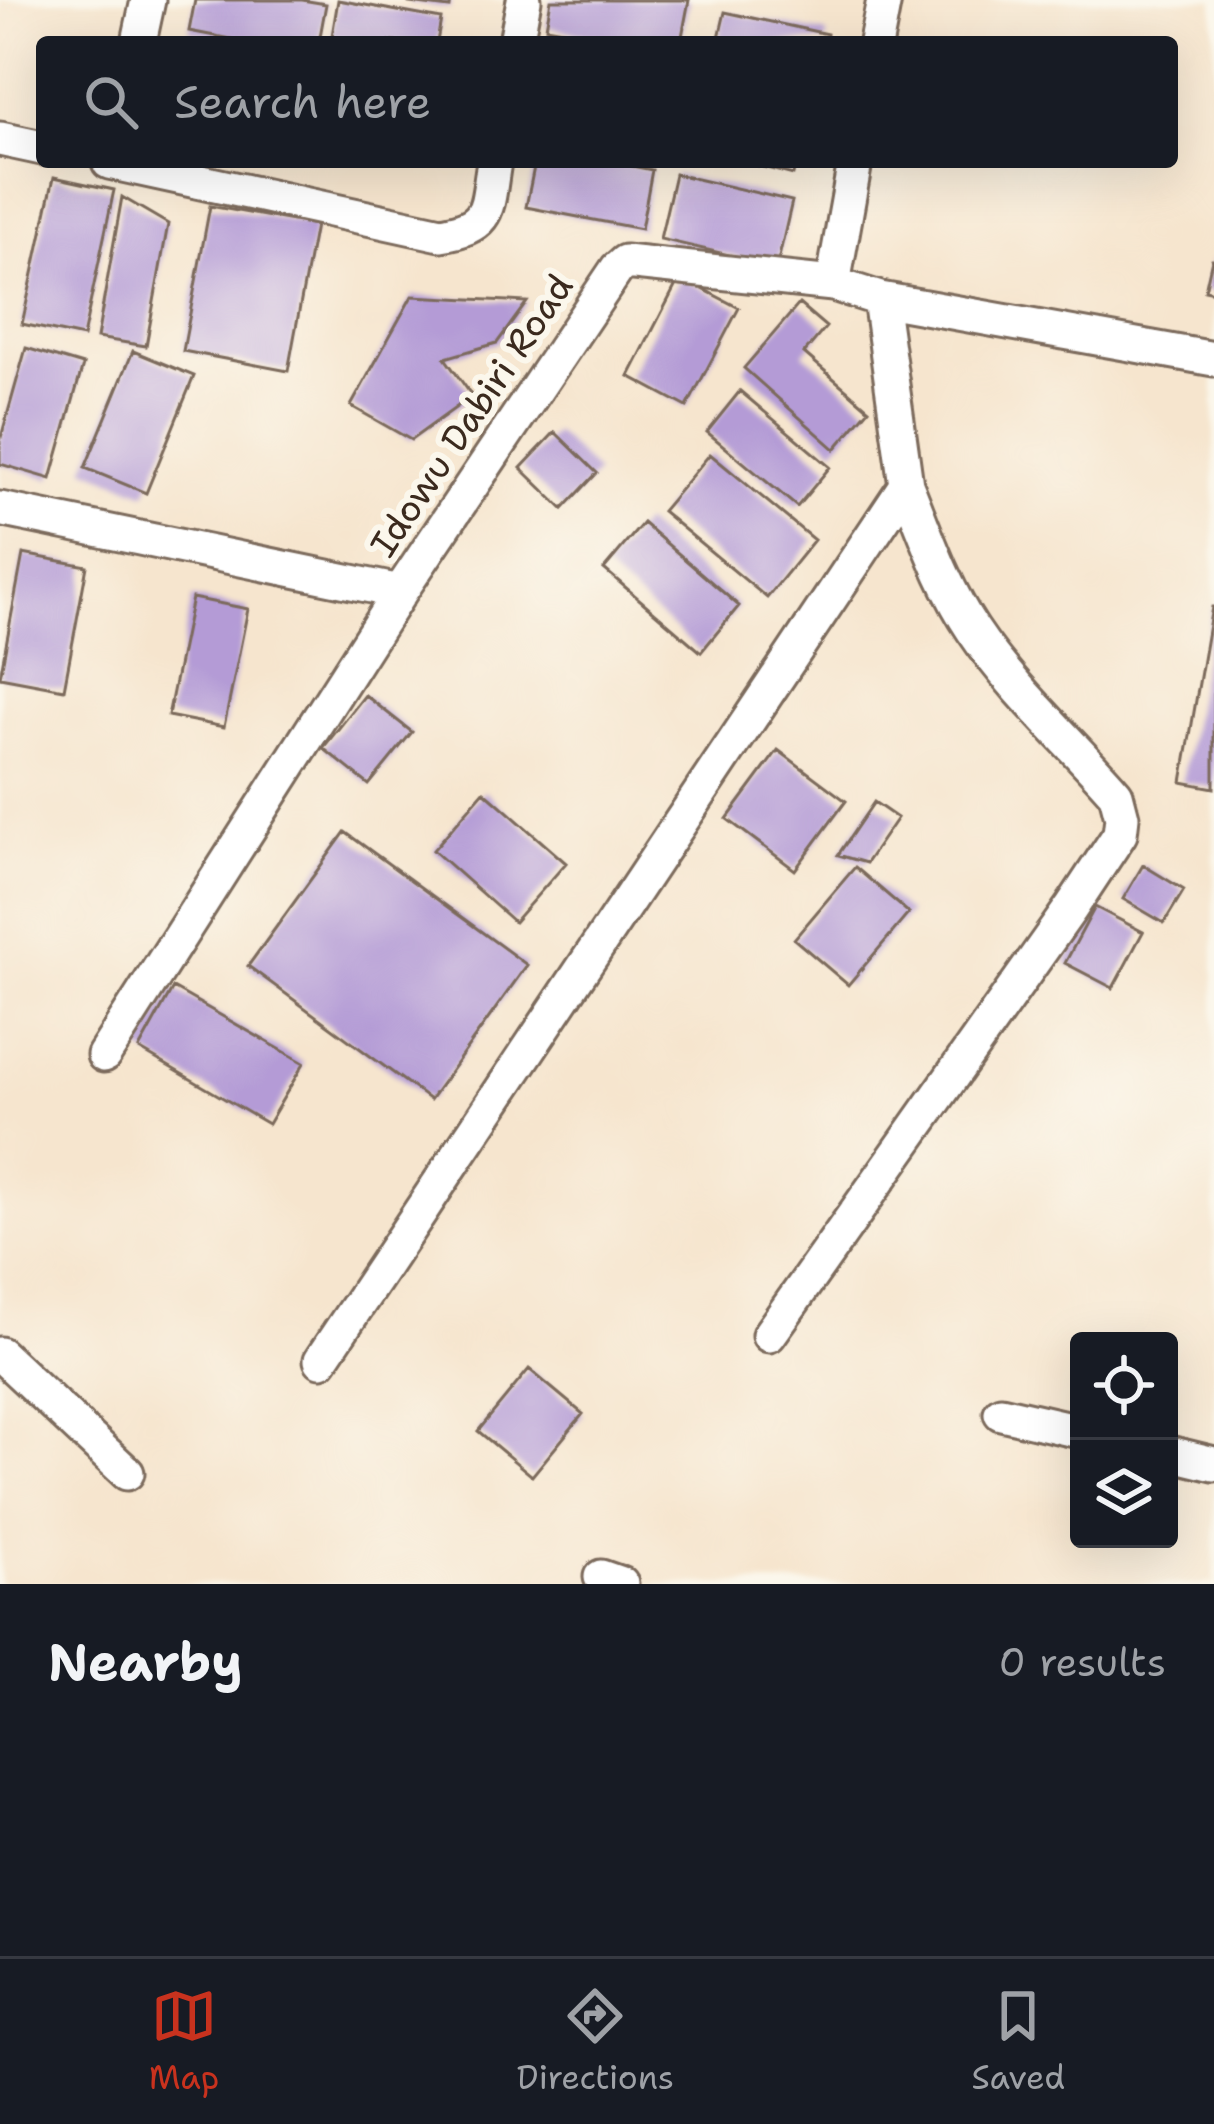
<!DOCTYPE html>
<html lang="en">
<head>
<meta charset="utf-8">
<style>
  :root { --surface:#171b24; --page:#20242c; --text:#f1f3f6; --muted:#9ea1a6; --line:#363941; --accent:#c8321e }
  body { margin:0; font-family:"Shantell Sans",sans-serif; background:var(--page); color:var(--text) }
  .controls { position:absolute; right:36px; bottom:36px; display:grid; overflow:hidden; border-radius:12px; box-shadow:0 12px 48px #0002 }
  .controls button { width:108px; height:108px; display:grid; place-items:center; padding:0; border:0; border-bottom:3px solid var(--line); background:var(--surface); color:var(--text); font:60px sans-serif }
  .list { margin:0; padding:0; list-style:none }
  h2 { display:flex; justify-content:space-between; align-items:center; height:156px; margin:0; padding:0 48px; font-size:51px }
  h2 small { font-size:39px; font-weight:400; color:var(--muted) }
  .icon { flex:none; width:66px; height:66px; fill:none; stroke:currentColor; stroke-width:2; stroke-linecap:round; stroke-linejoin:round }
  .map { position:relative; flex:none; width:1214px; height:1584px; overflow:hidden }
  .search { position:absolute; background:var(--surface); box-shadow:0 12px 48px #0002; left:36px; right:36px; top:36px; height:132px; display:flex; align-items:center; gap:30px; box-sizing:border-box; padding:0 42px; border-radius:12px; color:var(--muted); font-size:45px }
  .sheet { height:372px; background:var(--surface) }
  nav { display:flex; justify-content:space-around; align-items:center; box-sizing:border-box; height:168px; border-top:3px solid var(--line); background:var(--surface); font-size:33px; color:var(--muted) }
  nav a { display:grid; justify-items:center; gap:6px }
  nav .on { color:var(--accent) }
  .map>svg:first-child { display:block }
  .building { fill:#b49bd6 }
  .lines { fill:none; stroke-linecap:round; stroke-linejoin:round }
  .minor-casing { stroke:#7c6b5c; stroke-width:39 }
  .minor { stroke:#fff; stroke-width:33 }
  .labels { text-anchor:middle; stroke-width:12; stroke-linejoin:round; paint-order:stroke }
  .street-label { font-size:36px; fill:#3b2a1e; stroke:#fbf7ec }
</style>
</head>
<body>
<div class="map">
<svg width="1214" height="1584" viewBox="0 0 1214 1584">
  <rect width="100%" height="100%" fill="#fbf7ec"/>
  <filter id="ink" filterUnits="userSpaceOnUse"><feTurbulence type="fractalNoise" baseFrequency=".00833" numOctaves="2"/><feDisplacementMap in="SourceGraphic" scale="24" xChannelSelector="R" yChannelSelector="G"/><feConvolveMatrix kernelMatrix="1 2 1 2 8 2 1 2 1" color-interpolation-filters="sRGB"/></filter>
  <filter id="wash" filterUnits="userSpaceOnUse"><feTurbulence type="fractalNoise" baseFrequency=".004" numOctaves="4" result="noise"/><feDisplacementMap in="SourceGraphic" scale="48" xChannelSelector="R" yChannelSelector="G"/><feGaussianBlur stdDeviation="2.7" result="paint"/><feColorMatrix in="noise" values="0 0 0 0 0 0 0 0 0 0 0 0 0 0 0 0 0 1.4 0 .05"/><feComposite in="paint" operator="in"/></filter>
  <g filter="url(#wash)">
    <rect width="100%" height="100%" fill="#f6e5ce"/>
    <g id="blocks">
      <!-- building -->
      <path class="building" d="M195,0H302L326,4L319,42H246L189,31Z
        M338,0L441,19L437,42H331Z
        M409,0H451L450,8L409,3Z
        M551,0H689L681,42H628L546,27Z
        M725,12L827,34L826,42H718Z
        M535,162H612L652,170L641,229L526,207Z
        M744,162H796L793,175Z
        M675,174L792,201L777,266L660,239Z
        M54,177L114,190L83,337L22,324Z
        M122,197L168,224L146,346L97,338Z
        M210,206L315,225L288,371L183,351Z
        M1212,259H1214V292L1205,290Z
        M680,277L739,308L687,407L629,376Z
        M412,296L527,302L497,343L445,358L472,396L411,440L351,406Z
        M799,304L826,327L804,353L869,409L835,449L744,368Z
        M26,348L83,365L51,479L0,464V441Z
        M133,351L194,376L146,493L85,468Z
        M740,391L830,467L797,507L707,432Z
        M555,432L597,473L563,509L521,468Z
        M710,454L814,540L767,598L662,511Z
        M643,523L739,606L701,652L604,569Z
        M23,554L87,566L64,689L0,677Z
        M192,598L248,609L224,727L168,716Z
        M1212,607H1214V788L1182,782Z
        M365,695L412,732L369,785L323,748Z
        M778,750L846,801L795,870L727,819Z
        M484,791L566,863L514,922L433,850Z
        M874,802L897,818L866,863L838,855Z
        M345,832L527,965L430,1100L248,966Z
        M1143,865L1184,890L1164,923L1123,899Z
        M855,867L909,913L848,985L794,939Z
        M1095,907L1143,932L1113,988L1065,963Z
        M173,988L304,1063L268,1124L139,1049Z
        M529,1369L583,1414L532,1476L478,1431Z"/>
    </g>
  </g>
  <g filter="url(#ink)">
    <use href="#blocks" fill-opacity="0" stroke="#7c6b5c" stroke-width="3"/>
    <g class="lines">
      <defs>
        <path id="minor" d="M139,42L148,0
          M516,42L524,0
          M876,42L884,0
          M0,139L42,148
          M109,162L441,234C493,226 486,207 494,162
          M833,284L855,162
          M0,509L400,592L617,269L625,262L833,284L880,299L1214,359
          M104,1055L400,592
          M769,1335L1071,908L1120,834L1122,817L1116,794C1069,740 1013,690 973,630C943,586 926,534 906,485
          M0,1354L127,1473
          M321,1360L906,485L880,299
          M1001,1413L1079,1431
          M1169,1453L1214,1464
          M601,1577L621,1584"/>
      </defs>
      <!-- minor casing -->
      <use href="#minor" class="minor-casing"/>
      <!-- minor -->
      <use href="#minor" class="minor"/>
    </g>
  </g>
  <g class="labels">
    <!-- street labels -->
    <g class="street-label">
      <text transform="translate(471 415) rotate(-56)" y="13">Idowu Dabiri Road</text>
    </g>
  </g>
</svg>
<div class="controls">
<button><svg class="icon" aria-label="locate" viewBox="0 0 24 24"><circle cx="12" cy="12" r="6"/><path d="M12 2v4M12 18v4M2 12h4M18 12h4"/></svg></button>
<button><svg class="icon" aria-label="layers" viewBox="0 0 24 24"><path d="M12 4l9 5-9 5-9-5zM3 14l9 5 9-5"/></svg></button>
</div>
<div class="search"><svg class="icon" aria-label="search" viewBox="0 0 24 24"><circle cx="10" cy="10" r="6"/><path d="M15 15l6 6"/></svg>Search here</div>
</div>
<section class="sheet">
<h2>Nearby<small>0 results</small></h2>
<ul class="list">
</ul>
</section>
<nav>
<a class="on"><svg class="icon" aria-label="map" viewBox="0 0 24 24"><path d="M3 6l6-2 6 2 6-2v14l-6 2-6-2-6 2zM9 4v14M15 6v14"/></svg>Map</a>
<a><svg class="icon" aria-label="directions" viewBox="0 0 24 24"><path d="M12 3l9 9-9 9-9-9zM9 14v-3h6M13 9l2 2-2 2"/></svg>Directions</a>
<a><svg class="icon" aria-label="saved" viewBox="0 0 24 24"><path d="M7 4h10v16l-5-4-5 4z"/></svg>Saved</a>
</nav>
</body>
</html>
